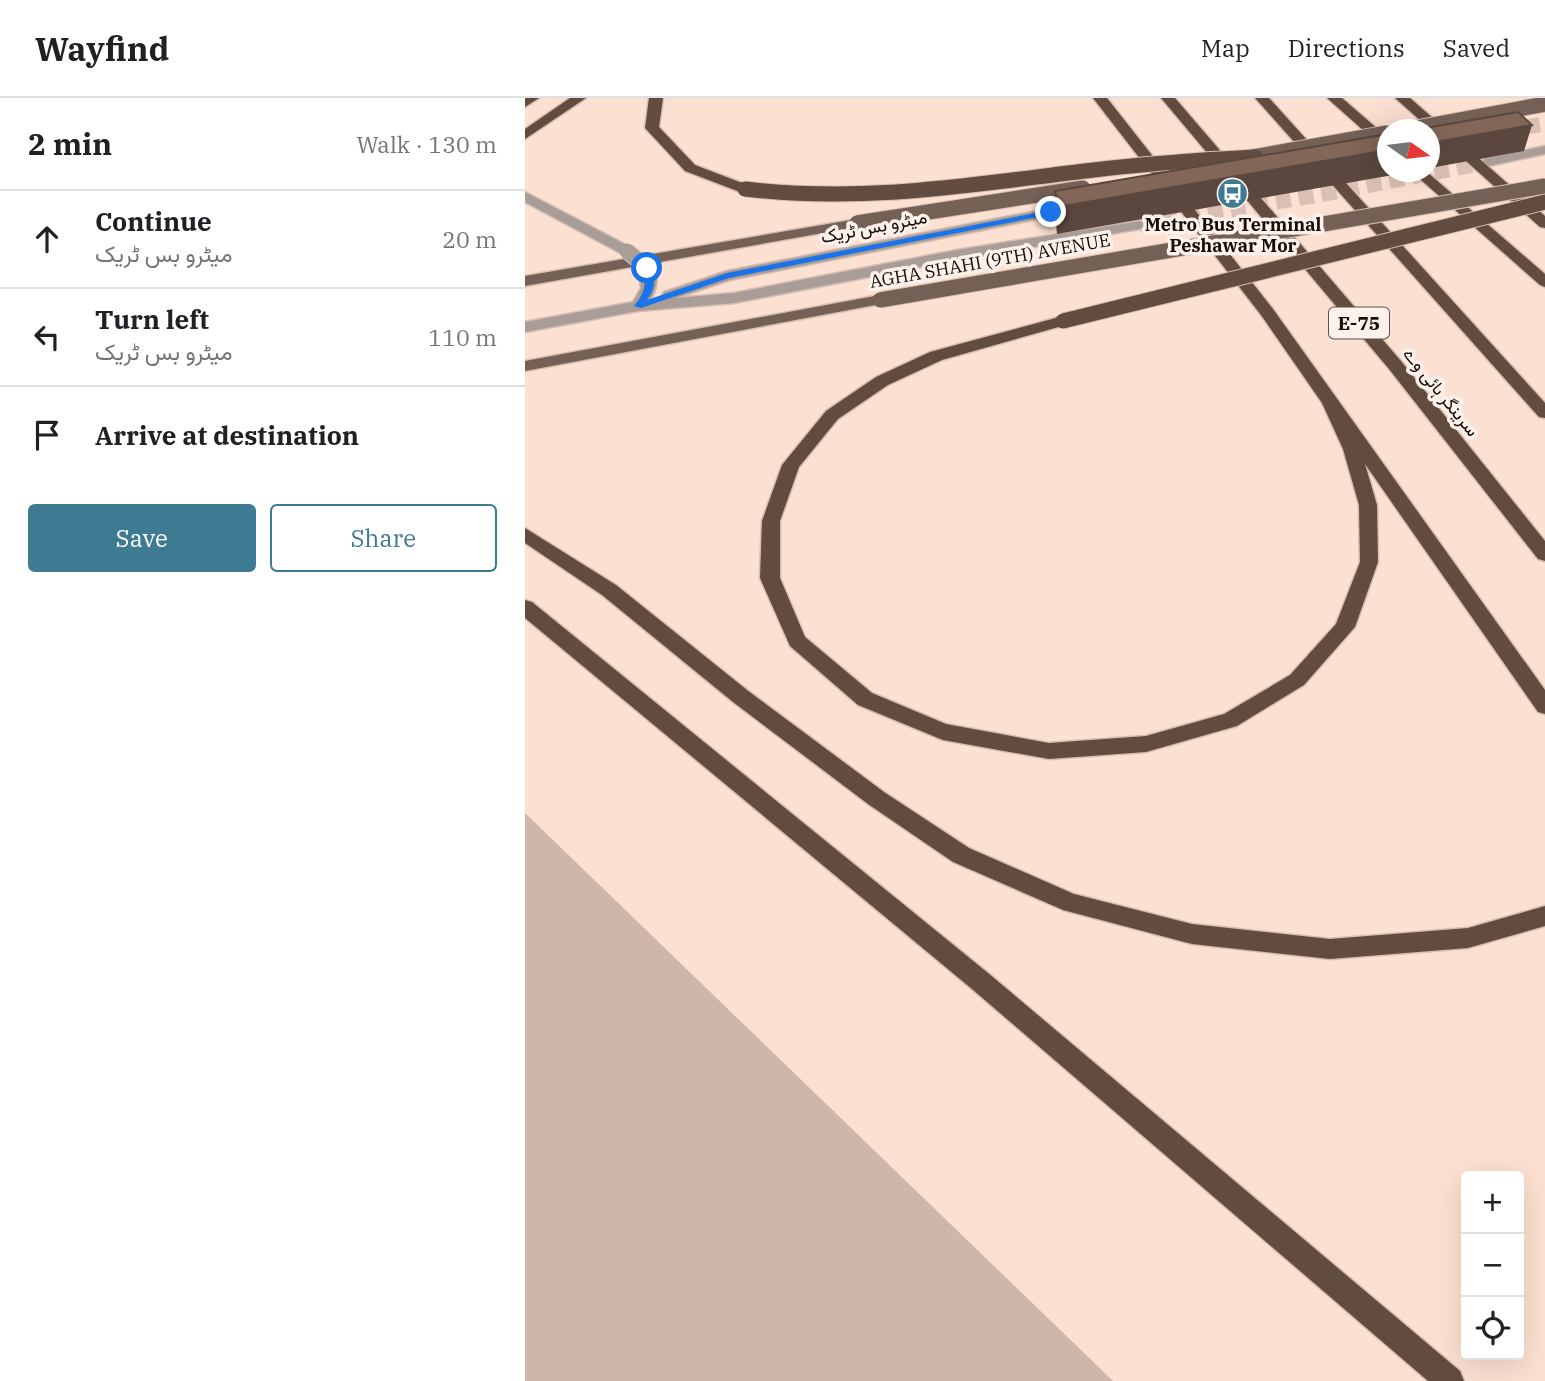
<!DOCTYPE html>
<html lang="en">
<head>
<meta charset="utf-8">
<style>
  :root { --surface:#fff; --page:#f2f2f2; --text:#202124; --muted:#757577; --line:#e0e0e0; --accent:#3f7a93 }
  body { margin:0; font-family:"IBM Plex Serif",Vazirmatn,serif; background:var(--page); color:var(--text) }
  .controls { position:absolute; right:21px; bottom:21px; display:grid; overflow:hidden; border-radius:7px; box-shadow:0 7px 28px #0002 }
  .controls button { width:63px; height:63px; display:grid; place-items:center; padding:0; border:0; border-bottom:2px solid var(--line); background:var(--surface); color:var(--text); font:35px sans-serif }
  .compass { position:absolute; left:852px; top:21px; width:63px; height:63px; border-radius:50%; background:var(--surface); box-shadow:0 7px 28px #0002; rotate:104deg }
  .stop { position:absolute; width:21px; height:21px; margin:-16px; border:5px solid #1a73e8; border-radius:50%; background:#fff }
  .stop.end { background:#1a73e8; border-color:#fff; box-shadow:0 2px 7px #0008 }
  .list { margin:0; padding:0; list-style:none }
  h2 { display:flex; justify-content:space-between; align-items:center; height:91px; margin:0; padding:0 28px; font-size:30px }
  h2 small { font-size:23px; font-weight:400; color:var(--muted) }
  .list li { display:grid; grid-template-columns:46px 1fr auto; gap:21px; align-items:center; box-sizing:border-box; height:98px; padding:0 28px; border-top:2px solid var(--line) }
  .list b { display:block; font-size:26px; white-space:nowrap }
  .list p { margin:0; font-size:23px; white-space:nowrap; color:var(--muted) }
  .list em { font-size:23px; font-style:normal; color:var(--muted) }
  .actions { display:flex; gap:14px; padding:21px 28px }
  .actions a { flex:1; padding:16px 0; border:2px solid var(--accent); border-radius:7px; text-align:center; font-size:24px; color:var(--accent) }
  .actions .main { background:var(--accent); color:#fff }
  .icon { flex:none; width:38px; height:38px; fill:none; stroke:currentColor; stroke-width:2; stroke-linecap:round; stroke-linejoin:round }
  .map { position:relative; flex:none; width:1020px; height:1283px; overflow:hidden }
  header { display:flex; align-items:center; gap:42px; box-sizing:border-box; height:98px; padding:0 35px; background:var(--surface); border-bottom:2px solid var(--line) }
  header strong { font-size:33px }
  nav { display:flex; gap:38px; margin-inline-start:auto; font-size:24px }
  main { display:flex }
  aside { flex:1; background:var(--surface) }
  .map>svg:first-child { display:block }
  .green { fill:#ceb6aa }
  .lines { fill:none; stroke-linecap:round; stroke-linejoin:round }
  .minor-tunnel { stroke:#dac0b4; stroke-width:15; stroke-dasharray:15 8; stroke-linecap:butt }
  .minor-casing { stroke:#d7beb2; stroke-width:3 }
  .major-casing { stroke:#d7beb2; stroke-width:3 }
  .highway-casing { stroke:#d7beb2; stroke-width:3 }
  .minor { fill:#a99d97; fill-rule:evenodd }
  .major { fill:#756056; fill-rule:evenodd }
  .highway { fill:#624b3f; fill-rule:evenodd }
  .minor-bridge-casing { stroke:#d7beb2; stroke-width:17; stroke-linecap:butt }
  .major-bridge-casing { stroke:#d7beb2; stroke-width:17; stroke-linecap:butt }
  .highway-bridge-casing { stroke:#d7beb2; stroke-width:17; stroke-linecap:butt }
  .minor-bridge { stroke:#a99d97; stroke-width:15 }
  .major-bridge { stroke:#756056; stroke-width:15 }
  .highway-bridge { stroke:#624b3f; stroke-width:15 }
  .wall { fill:#70584c }
  .shaded-wall { fill:#5b473e }
  .building { fill:#826658; stroke:#5b473e; stroke-width:2 }
  .route { fill:#1a73e8 }
  .labels { text-anchor:middle; stroke-width:7; stroke-linejoin:round; paint-order:stroke }
  .far-poi-label { font-size:18px; font-weight:bold; fill:#160d08; stroke:#fcf1eb }
  .far-street-label { font-size:18px; fill:#160d08; stroke:#fcf1eb }
  .shield { fill:#fcf1eb; stroke:#5b514c; stroke-width:2 }
  .shield-label { font-size:19px; font-weight:bold; fill:#160d08 }
</style>
</head>
<body>
<header>
<strong>Wayfind</strong>
<nav><a>Map</a><a>Directions</a><a>Saved</a></nav>
</header>
<main>
<aside>
<h2>2 min<small>Walk · 130 m</small></h2>
<ul class="list">
<li><svg class="icon" aria-label="ahead" viewBox="0 0 24 24"><path d="M12 20V5M6 11l6-6 6 6"/></svg><div><b>Continue</b><p>میٹرو بس ٹریک</p></div><em>20 m</em></li>
<li><svg class="icon" aria-label="left" viewBox="0 0 24 24"><path d="M17 20v-9H6M10 6l-5 5 5 5"/></svg><div><b>Turn left</b><p>میٹرو بس ٹریک</p></div><em>110 m</em></li>
<li><svg class="icon" aria-label="arrive" viewBox="0 0 24 24"><path d="M6 21V4h12l-3 4 3 4H6"/></svg><div><b>Arrive at destination</b></div></li>
</ul>
<div class="actions"><a class="main">Save</a><a>Share</a></div>
</aside>
<div class="map">
<svg width="1020" height="1283" viewBox="0 0 1020 1283">
  <rect width="100%" height="100%" fill="#fce0d2"/>
  <!-- green -->
  <path class="green" d="M0,715L588,1283H0Z"/>
  <g class="lines">
    <!-- minor-tunnel -->
    <path class="minor-tunnel" d="M1000,29L1020,26
      M615,127L800,96L964,64"/>
    <defs>
      <path id="minor" d="M1020,48V56L964,68L957,64L959,61Z
        M0,94L107,150L110,153L102,158L97,156L0,104Z
        M558,104L565,108L563,111L205,182L151,200L209,195L432,152L615,123L622,127L615,131L432,162L209,205L113,213L0,234V224L108,204L116,190L114,170L122,165L130,170C133,183 132,191 125,202L142,201L137,197L139,194L202,173Z"/>
      <path id="major" d="M332,121L339,125L337,128L0,188V178Z
        M355,197L361,199L363,202L361,205L0,273V263Z"/>
      <path id="highway" d="M0,0H14L0,9Z
        M45,0H61L0,41V31Z
        M124,0H138L134,29L170,67L225,88V94H215L160,73L120,30Z
        M568,0H582L748,211L1020,592V616L1013,614L840,366L852,407L853,464L830,529L779,587L712,628L621,654L524,661L418,642L333,607L265,548L235,480L237,423L257,367L301,313L351,279L405,254L538,218L544,220L546,223L544,226L417,262L363,287L313,321L274,369L255,423V480L280,539L347,595L421,626L524,645L621,638L699,616L765,577L811,526L835,464L834,407L818,351L797,305L736,217Z
        M636,0H650L876,263L1020,443V463L1013,461L864,271Z
        M730,0H744L1020,305V320L1014,319Z
        M802,0H817L862,39V50L857,49Z
        M870,0H885L1020,118V130L1015,129Z
        M887,74H902L1020,176V189L1015,187Z
        M0,430L91,487L222,592L359,694L444,750L549,796L667,826L805,841L943,830L1020,808V828L943,850L805,861L667,846L538,812L428,764L343,706L208,604L77,497L0,445Z
        M0,502L7,504L463,875L935,1273L939,1283H903L447,891L0,520Z"/>
    </defs>
    <!-- minor casing -->
    <use href="#minor" class="minor-casing"/>
    <!-- major casing -->
    <use href="#major" class="major-casing"/>
    <!-- highway casing -->
    <use href="#highway" class="highway-casing"/>
    <!-- minor -->
    <use href="#minor" class="minor"/>
    <!-- major -->
    <use href="#major" class="major"/>
    <!-- highway -->
    <use href="#highway" class="highway"/>
    <defs>
      <path id="minor-bridge" d="M102,153L122,170"/>
      <path id="major-bridge" d="M880,32L1020,6
        M717,61L862,35
        M332,125L558,90
        M355,202L1020,88"/>
      <path id="highway-bridge" d="M220,91C339,105 443,87 560,73C616,66 673,62 730,59
        M538,223L1020,104"/>
    </defs>
    <!-- minor-bridge casing -->
    <use href="#minor-bridge" class="minor-bridge-casing"/>
    <!-- major-bridge casing -->
    <use href="#major-bridge" class="major-bridge-casing"/>
    <!-- highway-bridge casing -->
    <use href="#highway-bridge" class="highway-bridge-casing"/>
    <!-- minor-bridge -->
    <use href="#minor-bridge" class="minor-bridge"/>
    <!-- major-bridge -->
    <use href="#major-bridge" class="major-bridge"/>
    <!-- highway-bridge -->
    <use href="#highway-bridge" class="highway-bridge"/>
  </g>
  <!-- wall -->
  <path class="wall" d="M863,36L532,136L530,119V93Z"/>
  <!-- shaded-wall -->
  <path class="shaded-wall" d="M1007,27L999,53L905,70V45Z
    M863,52V74H885L532,136L533,109Z"/>
  <!-- building -->
  <path class="building" d="M993,14L1007,27L905,45V32H889Z
    M863,36V52L533,109L530,93Z"/>
  <!-- route -->
  <path class="route" d="M526,112L528,116L204,180L116,210L109,208C120,194 122,188 117,170L122,168L126,170C130,184 131,190 122,202L202,175Z"/>
  <!-- icons -->
  <defs>
    <symbol id="bus-disc" viewBox="-11 -11 22 22"><circle r="9.5" fill="#3f7a93" stroke="#fcf1eb"/><path d="M-5-6H5V4H4V6H2V4H-2V6H-4V4H-5ZM-3.5-4V0h7V-4ZM-3.5 1.2v1.5H-2V1.2ZM2 1.2v1.5H3.5V1.2Z" fill="#fff"/></symbol>
  </defs>
  <g fill-rule="evenodd">
    <use href="#bus-disc" x="690" y="78" width="35" height="35"/>
  </g>
  <g class="labels">
    <!-- far-poi labels -->
    <g class="far-poi-label">
      <text x="708" y="133">Metro Bus Terminal<tspan x="708" dy="21">Peshawar Mor</tspan></text>
    </g>
    <!-- far-street labels -->
    <g class="far-street-label">
      <text transform="translate(349 129) rotate(-11)" y="6">میٹرو بس ٹریک</text>
      <text transform="translate(465 163) rotate(-10)" y="6">AGHA SHAHI (9TH) AVENUE</text>
      <text transform="translate(916 294) rotate(51)" y="6">سرینگر ہائی وے</text>
    </g>
    <!-- shield labels -->
    <rect class="shield" x="804" y="209.5" width="60" height="31" rx="5"/>
    <g class="shield-label">
      <text x="834" y="232">E-75</text>
    </g>
  </g>
</svg>
<div class="controls">
<button>+</button>
<button>−</button>
<button><svg class="icon" aria-label="locate" viewBox="0 0 24 24"><circle cx="12" cy="12" r="6"/><path d="M12 2v4M12 18v4M2 12h4M18 12h4"/></svg></button>
</div>
<svg class="compass" viewBox="-18 -18 36 36"><path d="M0-13l5 13h-10z" fill="#e53935"/><path d="M0 13l5-13h-10z" fill="#757577"/></svg>
<div class="stop" style="left:122px;top:170px"></div>
<div class="stop end" style="left:526px;top:114px"></div>
</div>
</main>
</body>
</html>
